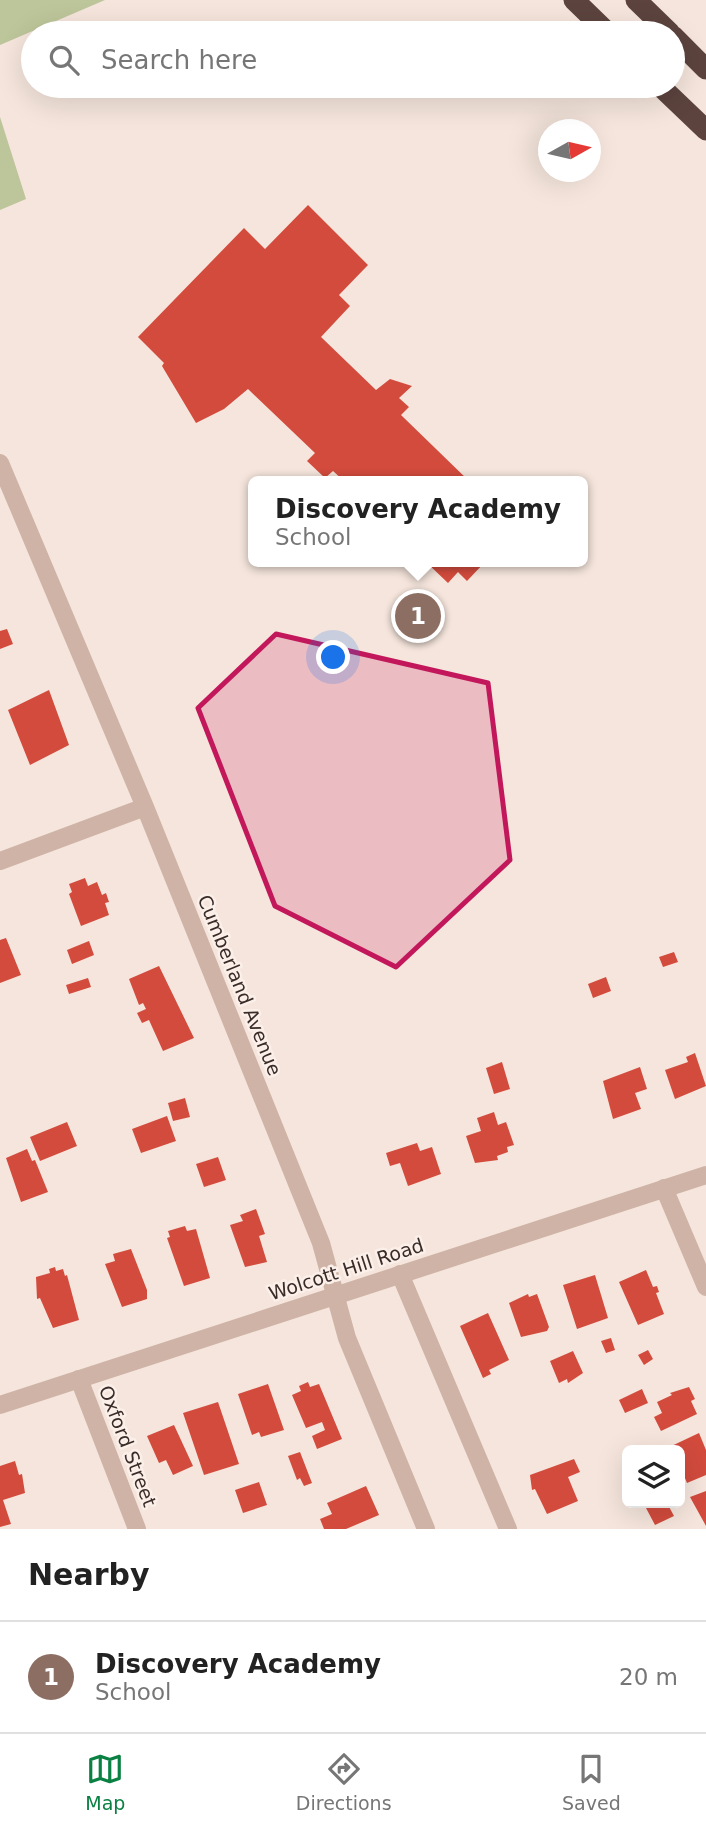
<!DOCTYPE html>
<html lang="en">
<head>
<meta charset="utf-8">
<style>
  :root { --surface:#fff; --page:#f6f6f6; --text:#222; --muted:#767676; --line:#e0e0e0; --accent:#0b8043 }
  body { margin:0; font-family:"DejaVu Sans",sans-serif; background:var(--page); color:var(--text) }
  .controls { position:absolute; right:21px; bottom:21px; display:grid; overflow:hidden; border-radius:10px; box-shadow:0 7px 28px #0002 }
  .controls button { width:63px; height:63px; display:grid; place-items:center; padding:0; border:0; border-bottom:2px solid var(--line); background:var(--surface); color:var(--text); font:35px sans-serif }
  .compass { position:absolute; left:538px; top:119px; width:63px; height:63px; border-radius:50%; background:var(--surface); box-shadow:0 7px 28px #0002; rotate:82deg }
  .you { position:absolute; left:334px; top:658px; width:24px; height:24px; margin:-18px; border:5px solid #fff; border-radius:50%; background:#1a73e8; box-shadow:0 0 0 10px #1a73e833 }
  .badge { display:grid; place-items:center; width:46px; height:46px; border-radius:50%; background:var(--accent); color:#fff; font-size:23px; font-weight:700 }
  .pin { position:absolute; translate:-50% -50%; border:4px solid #fff; box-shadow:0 2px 7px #0006 }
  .popup { position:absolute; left:248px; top:476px; width:340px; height:91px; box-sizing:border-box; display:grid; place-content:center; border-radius:10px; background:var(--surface); filter:drop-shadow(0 2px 5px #0005); font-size:23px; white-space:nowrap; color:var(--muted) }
  .popup b { font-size:26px; color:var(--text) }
  .popup::after { content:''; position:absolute; left:50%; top:100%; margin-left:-14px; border:14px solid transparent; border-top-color:var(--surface) }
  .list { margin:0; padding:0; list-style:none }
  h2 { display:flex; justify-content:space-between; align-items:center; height:91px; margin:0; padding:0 28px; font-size:30px }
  h2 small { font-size:23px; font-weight:400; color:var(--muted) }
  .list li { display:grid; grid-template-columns:46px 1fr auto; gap:21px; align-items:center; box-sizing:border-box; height:112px; padding:0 28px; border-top:2px solid var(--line) }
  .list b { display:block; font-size:26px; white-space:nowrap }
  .list p { margin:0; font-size:23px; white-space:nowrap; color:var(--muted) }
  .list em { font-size:23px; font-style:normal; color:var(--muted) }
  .icon { flex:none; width:38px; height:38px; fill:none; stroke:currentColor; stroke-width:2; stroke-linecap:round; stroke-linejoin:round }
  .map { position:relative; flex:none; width:706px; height:1529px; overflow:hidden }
  .search { position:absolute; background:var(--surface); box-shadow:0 7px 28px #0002; left:21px; right:21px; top:21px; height:77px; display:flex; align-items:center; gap:18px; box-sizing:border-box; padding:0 24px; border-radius:38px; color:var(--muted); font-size:26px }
  .sheet { height:203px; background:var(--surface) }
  nav { display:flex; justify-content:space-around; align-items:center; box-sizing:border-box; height:98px; border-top:2px solid var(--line); background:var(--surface); font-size:19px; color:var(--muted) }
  nav a { display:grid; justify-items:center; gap:4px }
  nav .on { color:var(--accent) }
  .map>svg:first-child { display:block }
  .green { fill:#bdc59a }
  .building { fill:#d24b3d }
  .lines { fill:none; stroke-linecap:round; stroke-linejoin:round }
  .minor { stroke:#ceb3a6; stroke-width:18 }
  .tertiary { stroke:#ceb3a6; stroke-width:18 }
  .motorway { stroke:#5c433e; stroke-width:21 }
  .marked { fill:#c2185b; fill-opacity:0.2; stroke:#c2185b; stroke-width:5; stroke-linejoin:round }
  .labels { text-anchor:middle; stroke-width:5; stroke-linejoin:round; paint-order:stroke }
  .street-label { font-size:19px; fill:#3a2b28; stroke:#fbf0e9 }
</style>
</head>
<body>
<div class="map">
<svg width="706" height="1529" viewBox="0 0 706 1529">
  <rect width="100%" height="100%" fill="#f5e5dc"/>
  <!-- green -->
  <path class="green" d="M0,0H105L0,45Z
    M0,117L26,199L0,210Z"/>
  <!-- building -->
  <path class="building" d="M308,205L368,265L339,295L350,306L321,337L376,390L390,379L412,386L399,398L409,407L401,415L469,481H344L333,471L325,478L307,461L315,453L248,389L224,409L196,423L162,366L164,363L138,337L244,228L265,249Z
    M426,562H485L467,581L458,572L448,583Z
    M7,629L13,644L0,649V631Z
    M49,690L69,745L30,765L8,710Z
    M85,878L88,886L97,882L102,895L106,893L109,902L105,903L109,915L81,926L69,894L72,892L69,884Z
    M6,938L21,975L0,983V940Z
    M89,941L94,955L72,964L67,950Z
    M674,952L678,962L663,967L659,957Z
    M159,966L194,1038L163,1051L149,1020L142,1023L137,1013L146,1009L143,1003L139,1005L129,979Z
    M606,977L611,991L593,998L588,984Z
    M88,978L91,987L69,994L66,985Z
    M695,1053L706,1086L675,1099L665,1070L688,1062L686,1057Z
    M502,1062L510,1089L494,1094L486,1068Z
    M640,1067L647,1089L635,1093L641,1109L613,1119L603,1081Z
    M185,1098L190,1117L173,1121L168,1103Z
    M494,1112L498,1125L506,1122L514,1145L507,1147L508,1152L497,1156L498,1160L475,1163L466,1136L481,1131L477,1118Z
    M167,1116L176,1141L141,1153L132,1129Z
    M67,1122L77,1146L40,1161L30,1137Z
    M417,1143L420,1151L432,1147L441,1174L408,1186L400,1163L390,1166L386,1153Z
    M27,1149L32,1161L35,1160L48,1192L21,1202L6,1158Z
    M218,1157L226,1180L204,1187L196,1164Z
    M256,1209L265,1234L259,1236L267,1262L245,1267L230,1225L243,1221L240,1215Z
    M185,1226L187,1231L196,1229L210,1278L184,1286L167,1238L170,1237L168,1231Z
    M131,1249L147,1290V1299L122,1307L105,1264L115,1261L113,1254Z
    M55,1267L56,1271L63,1269L65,1276L67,1275L79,1320L53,1328L40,1298L37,1299L36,1277L50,1273L49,1269Z
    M646,1270L653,1287L657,1286L659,1292L656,1293L664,1314L638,1325L619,1282Z
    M595,1275L608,1318L577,1329L563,1285Z
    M528,1294L529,1297L537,1294L549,1327L547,1331L521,1337L509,1303Z
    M488,1313L509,1360L489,1370L491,1374L483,1378L460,1326Z
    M611,1338L615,1350L606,1353L601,1341Z
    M648,1350L653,1359L644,1365L638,1355Z
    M573,1351L583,1373L568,1383L567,1379L559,1383L550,1361Z
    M308,1382L310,1387L319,1384L342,1439L317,1449L312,1436L325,1430L322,1422L306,1428L292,1395L301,1391L299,1386Z
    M268,1384L284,1430L261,1437L259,1432L252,1435L238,1394Z
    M689,1387L695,1399L691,1401L697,1414L661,1431L654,1417L662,1413L657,1402L672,1395L670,1393Z
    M642,1389L648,1403L625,1413L619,1400Z
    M218,1402L239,1464L204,1475L183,1413Z
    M174,1425L193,1466L173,1475L166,1460L159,1463L147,1436Z
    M699,1433L706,1450V1475L687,1483L680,1466V1450H663Z
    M300,1452L312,1483L304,1486L300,1478L297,1480L288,1456Z
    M574,1459L580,1472L568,1477L578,1501L547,1514L535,1489L532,1490L530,1475Z
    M15,1461L19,1475L22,1474L25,1493L3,1500L11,1524L0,1527V1466Z
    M259,1482L267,1505L243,1513L235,1490Z
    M366,1486L379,1515L346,1529H324L320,1519L332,1514L327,1503Z
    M706,1491V1526L690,1497Z
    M657,1503H667L674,1516L655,1525L646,1508Z"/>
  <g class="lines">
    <!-- minor -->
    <path class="minor" d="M0,463L145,807L321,1243L347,1338L426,1529
      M0,861L145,807
      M664,1188L706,1287
      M400,1274L508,1529
      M79,1379L137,1529"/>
    <!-- tertiary -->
    <path class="tertiary" d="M0,1405L706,1175"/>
    <!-- motorway -->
    <path class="motorway" d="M574,0L608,33
      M636,0L670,33
      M673,36L706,69
      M660,86L706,130"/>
  </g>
  <!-- marked area -->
  <path class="marked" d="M276,634L488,683L510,860L396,967L275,906L198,708Z"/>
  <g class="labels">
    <!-- street labels -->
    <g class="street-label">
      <text transform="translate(240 985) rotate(68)" y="7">Cumberland Avenue</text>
      <text transform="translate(346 1269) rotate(-18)" y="7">Wolcott Hill Road</text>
      <text transform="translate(128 1446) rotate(69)" y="7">Oxford Street</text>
    </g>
  </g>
</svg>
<div class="controls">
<button><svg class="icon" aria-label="layers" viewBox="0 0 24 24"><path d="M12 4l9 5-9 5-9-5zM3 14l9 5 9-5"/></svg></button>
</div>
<svg class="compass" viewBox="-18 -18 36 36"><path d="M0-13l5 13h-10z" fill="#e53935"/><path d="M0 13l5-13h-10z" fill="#767676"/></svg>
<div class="you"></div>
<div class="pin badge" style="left:418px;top:616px;background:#8d6e63">1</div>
<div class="popup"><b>Discovery Academy</b>School</div>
<div class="search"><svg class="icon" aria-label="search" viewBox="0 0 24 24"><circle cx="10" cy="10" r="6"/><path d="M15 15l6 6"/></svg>Search here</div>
</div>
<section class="sheet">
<h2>Nearby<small></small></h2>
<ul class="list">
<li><span class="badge" style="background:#8d6e63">1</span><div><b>Discovery Academy</b><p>School</p></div><em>20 m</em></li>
</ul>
</section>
<nav>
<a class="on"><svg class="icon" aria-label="map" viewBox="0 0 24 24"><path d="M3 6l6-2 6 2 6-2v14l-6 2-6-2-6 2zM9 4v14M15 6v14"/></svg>Map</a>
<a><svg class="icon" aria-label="directions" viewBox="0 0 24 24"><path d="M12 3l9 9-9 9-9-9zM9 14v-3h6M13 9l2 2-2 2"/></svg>Directions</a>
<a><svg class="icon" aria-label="saved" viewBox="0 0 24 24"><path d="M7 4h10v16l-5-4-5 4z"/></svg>Saved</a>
</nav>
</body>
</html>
